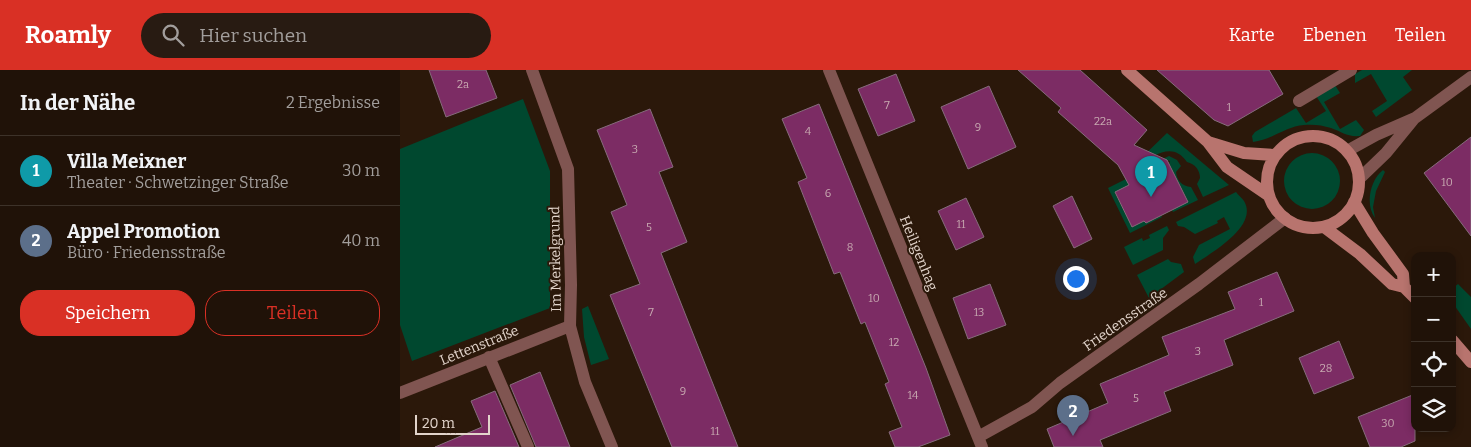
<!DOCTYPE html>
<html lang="de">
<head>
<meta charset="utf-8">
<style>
  :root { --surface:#201208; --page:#281b12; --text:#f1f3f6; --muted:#a29e9c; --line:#3d3229; --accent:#d93025 }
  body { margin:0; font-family:Bitter,serif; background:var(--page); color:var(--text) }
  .controls { position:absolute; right:15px; bottom:15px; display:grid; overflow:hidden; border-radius:10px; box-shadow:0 2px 8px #0003 }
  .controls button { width:45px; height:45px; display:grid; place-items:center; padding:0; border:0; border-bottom:1px solid var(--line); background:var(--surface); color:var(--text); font:25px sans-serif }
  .scale { position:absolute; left:15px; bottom:12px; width:75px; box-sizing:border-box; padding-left:5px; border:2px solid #e2d4cb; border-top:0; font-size:14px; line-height:18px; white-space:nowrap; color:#e2d4cb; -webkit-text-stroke:4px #2b180a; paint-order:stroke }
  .you { position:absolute; left:675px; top:208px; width:18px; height:18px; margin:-12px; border:4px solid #fff; border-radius:50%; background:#1a73e8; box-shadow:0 0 0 8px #1a73e833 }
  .badge { display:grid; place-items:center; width:32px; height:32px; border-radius:50%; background:var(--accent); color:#fff; font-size:16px; font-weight:700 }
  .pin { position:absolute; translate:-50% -41px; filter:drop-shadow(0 1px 2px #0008) }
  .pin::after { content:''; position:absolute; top:26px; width:18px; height:15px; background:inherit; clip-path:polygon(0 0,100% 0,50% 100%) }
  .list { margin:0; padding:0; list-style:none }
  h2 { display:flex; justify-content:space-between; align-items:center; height:65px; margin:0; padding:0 20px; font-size:21px }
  h2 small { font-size:16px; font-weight:400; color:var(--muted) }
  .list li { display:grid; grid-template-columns:32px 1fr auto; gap:15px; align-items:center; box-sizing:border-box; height:70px; padding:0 20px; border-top:1px solid var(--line) }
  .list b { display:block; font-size:19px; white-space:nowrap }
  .list p { margin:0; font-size:16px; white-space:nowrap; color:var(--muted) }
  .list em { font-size:16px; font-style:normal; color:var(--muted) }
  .actions { display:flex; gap:10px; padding:15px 20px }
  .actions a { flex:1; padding:11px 0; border:1px solid var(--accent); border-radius:20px; text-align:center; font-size:18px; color:var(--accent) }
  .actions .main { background:var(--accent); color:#fff }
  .icon { flex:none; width:28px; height:28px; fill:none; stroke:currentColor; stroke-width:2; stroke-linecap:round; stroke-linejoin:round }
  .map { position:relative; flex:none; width:1071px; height:377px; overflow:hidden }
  header { display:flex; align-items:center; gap:30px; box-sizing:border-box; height:70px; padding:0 25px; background:var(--accent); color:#fff }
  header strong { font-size:24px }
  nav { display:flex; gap:28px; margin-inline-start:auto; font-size:18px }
  .search { width:350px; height:45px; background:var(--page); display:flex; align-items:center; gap:12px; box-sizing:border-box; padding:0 18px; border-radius:28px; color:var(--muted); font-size:19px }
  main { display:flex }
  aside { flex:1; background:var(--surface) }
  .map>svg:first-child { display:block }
  .green { fill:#00482f }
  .building { fill:#7c2c64; stroke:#866c7c }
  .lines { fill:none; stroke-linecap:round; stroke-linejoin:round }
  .minor { stroke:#805551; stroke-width:12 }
  .secondary { stroke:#b8746e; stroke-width:12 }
  .labels { text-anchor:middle; stroke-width:4; stroke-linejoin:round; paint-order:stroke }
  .number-label { font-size:11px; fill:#c8aab1 }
  .street-label { font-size:14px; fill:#e2d4cb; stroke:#2b180a }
</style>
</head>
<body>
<header>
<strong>Roamly</strong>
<div class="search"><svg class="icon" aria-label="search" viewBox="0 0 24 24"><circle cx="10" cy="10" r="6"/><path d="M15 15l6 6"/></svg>Hier suchen</div>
<nav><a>Karte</a><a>Ebenen</a><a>Teilen</a></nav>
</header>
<main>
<aside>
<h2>In der Nähe<small>2 Ergebnisse</small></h2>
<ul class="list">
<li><span class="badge" style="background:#0f9aa8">1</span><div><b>Villa Meixner</b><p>Theater · Schwetzinger Straße</p></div><em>30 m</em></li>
<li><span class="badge" style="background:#5c6f8a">2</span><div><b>Appel Promotion</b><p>Büro · Friedensstraße</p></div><em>40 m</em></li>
</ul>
<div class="actions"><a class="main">Speichern</a><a>Teilen</a></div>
</aside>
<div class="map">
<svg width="1071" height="377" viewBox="0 0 1071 377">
  <rect width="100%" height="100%" fill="#2b180a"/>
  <!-- green -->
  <path class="green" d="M962,0H1012L1003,7L1012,20L976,47L972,41L987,31L971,4L955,13V4Z
    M935,15L940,23L924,32L940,59L956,50L964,60L960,66C946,67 943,62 931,58C922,55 913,54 904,55C886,56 872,70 853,72L852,66L855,62L896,38L906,53L926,41L916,26Z
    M123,29L150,101V238L12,291L0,255V79Z
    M767,63L829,115L803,127L797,114L800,108C800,100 795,94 787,92C772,71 755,86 738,95L736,93Z
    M884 111a28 28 0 1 1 56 0a28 28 0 1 1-56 0Z
    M769,86L777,90L781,96L776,102C777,111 782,116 791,117L798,130L773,142L772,140L788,131L769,94L770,91L767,90L754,99L752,94Z
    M983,100L985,102L976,121L973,137L975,148C965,135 970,110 983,100Z
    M726,109L729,115L715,123L732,157L744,151L746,153L761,146L762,147L730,163L708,118Z
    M836,122C838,125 842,128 844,131C859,156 811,183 795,194L793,187L799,175L830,159L824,147L817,151L818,153L795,164L784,157L778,156L776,152Z
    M767,156L769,160L763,168V180L733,195L724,177L742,168L743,171L750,168L749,165Z
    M768,189L771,192L781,194L784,202L749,228L737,205Z
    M1058,214L1071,227V259L1052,232V219Z
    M188,236L209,289L191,295L184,267L182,239Z"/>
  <!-- building -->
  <path class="building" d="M29,0H86L97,28L46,47Z
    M618,0H680L747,60L734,75L767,90L788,132L746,153L744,151L732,157L715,122L729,115L718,95L658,42L661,38Z
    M757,0H869L883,24L828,56L814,50Z
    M496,4L515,51L478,66L458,19Z
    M589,16L616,77L568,99L541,37Z
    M419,34L526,298L550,365L518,377H495L489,362L502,357L485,314L489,312L465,252L461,254L440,202L434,204L398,112L407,108L382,49Z
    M250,39L273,97L259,102L287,172L261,183L338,377H272L210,225L240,214L211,142L227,135L197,60Z
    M1071,67V166L1024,103Z
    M672,126L692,169L674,178L653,136Z
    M566,128L584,167L556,180L538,141Z
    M877,202L894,241L824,270L833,295L764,322L771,341L700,370L703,377H654L647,359L708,333L700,314L769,285L762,267L835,239L828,222Z
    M590,214L606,255L568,269L553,228Z
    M939,271L954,308L914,324L899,288Z
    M140,302L170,377H136L110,315Z
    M95,321L119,377H35L82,357L71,331Z
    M1015,324V371L1001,377H970L958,347Z"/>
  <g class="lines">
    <!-- minor -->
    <path class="minor" d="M132,0L168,99L171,215L170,256L185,312L212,377
      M429,0L582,377
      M899,31L951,0
      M947,81L976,65L1015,48L1071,7
      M959,109L986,83L1013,50
      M89,287L128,377
      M0,323L170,256
      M578,367L632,337L660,313L799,214L885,148"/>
    <!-- secondary -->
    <path class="secondary" d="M727,0L808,72L827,97L868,125
      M867 112a46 46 0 1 1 92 0a46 46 0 1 1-92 0Z
      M808,72L844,83L874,85
      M954,132L973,163L1003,204L1004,217
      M924,157L960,184L992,214L1004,217L1015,228
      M1052,270L1071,292"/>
  </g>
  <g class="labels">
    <!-- number labels -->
    <g class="number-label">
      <text x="63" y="18">2a</text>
      <text x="487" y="39">7</text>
      <text x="829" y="41">1</text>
      <text x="703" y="55">22a</text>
      <text x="578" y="61">9</text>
      <text x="408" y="65">4</text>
      <text x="235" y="83">3</text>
      <text x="1047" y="116">10</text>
      <text x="428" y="127">6</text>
      <text x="561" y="158">11</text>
      <text x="249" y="161">5</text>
      <text x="450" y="181">8</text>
      <text x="474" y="232">10</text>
      <text x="861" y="236">1</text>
      <text x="251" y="246">7</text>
      <text x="579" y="246">13</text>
      <text x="494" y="276">12</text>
      <text x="798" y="285">3</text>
      <text x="926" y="302">28</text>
      <text x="283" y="325">9</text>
      <text x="513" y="329">14</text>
      <text x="736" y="332">5</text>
      <text x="988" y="357">30</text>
      <text x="315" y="365">11</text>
    </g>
    <!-- street labels -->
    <g class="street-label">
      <text transform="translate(519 183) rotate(68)" y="5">Heiligenhag</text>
      <text transform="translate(155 189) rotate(-91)" y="5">Im Merkelgrund</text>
      <text transform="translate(725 249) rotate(-35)" y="5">Friedensstraße</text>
      <text transform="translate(79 275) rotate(-22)" y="5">Lettenstraße</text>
    </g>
  </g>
</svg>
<div class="controls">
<button>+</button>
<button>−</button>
<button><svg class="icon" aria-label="locate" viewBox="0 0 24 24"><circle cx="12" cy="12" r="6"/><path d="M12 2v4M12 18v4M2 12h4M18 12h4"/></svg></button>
<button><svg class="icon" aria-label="layers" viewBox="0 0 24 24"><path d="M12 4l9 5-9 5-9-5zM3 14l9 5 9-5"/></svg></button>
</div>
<div class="scale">20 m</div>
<div class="you"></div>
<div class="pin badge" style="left:751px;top:127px;background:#0f9aa8">1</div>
<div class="pin badge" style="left:673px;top:366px;background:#5c6f8a">2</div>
</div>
</main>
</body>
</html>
